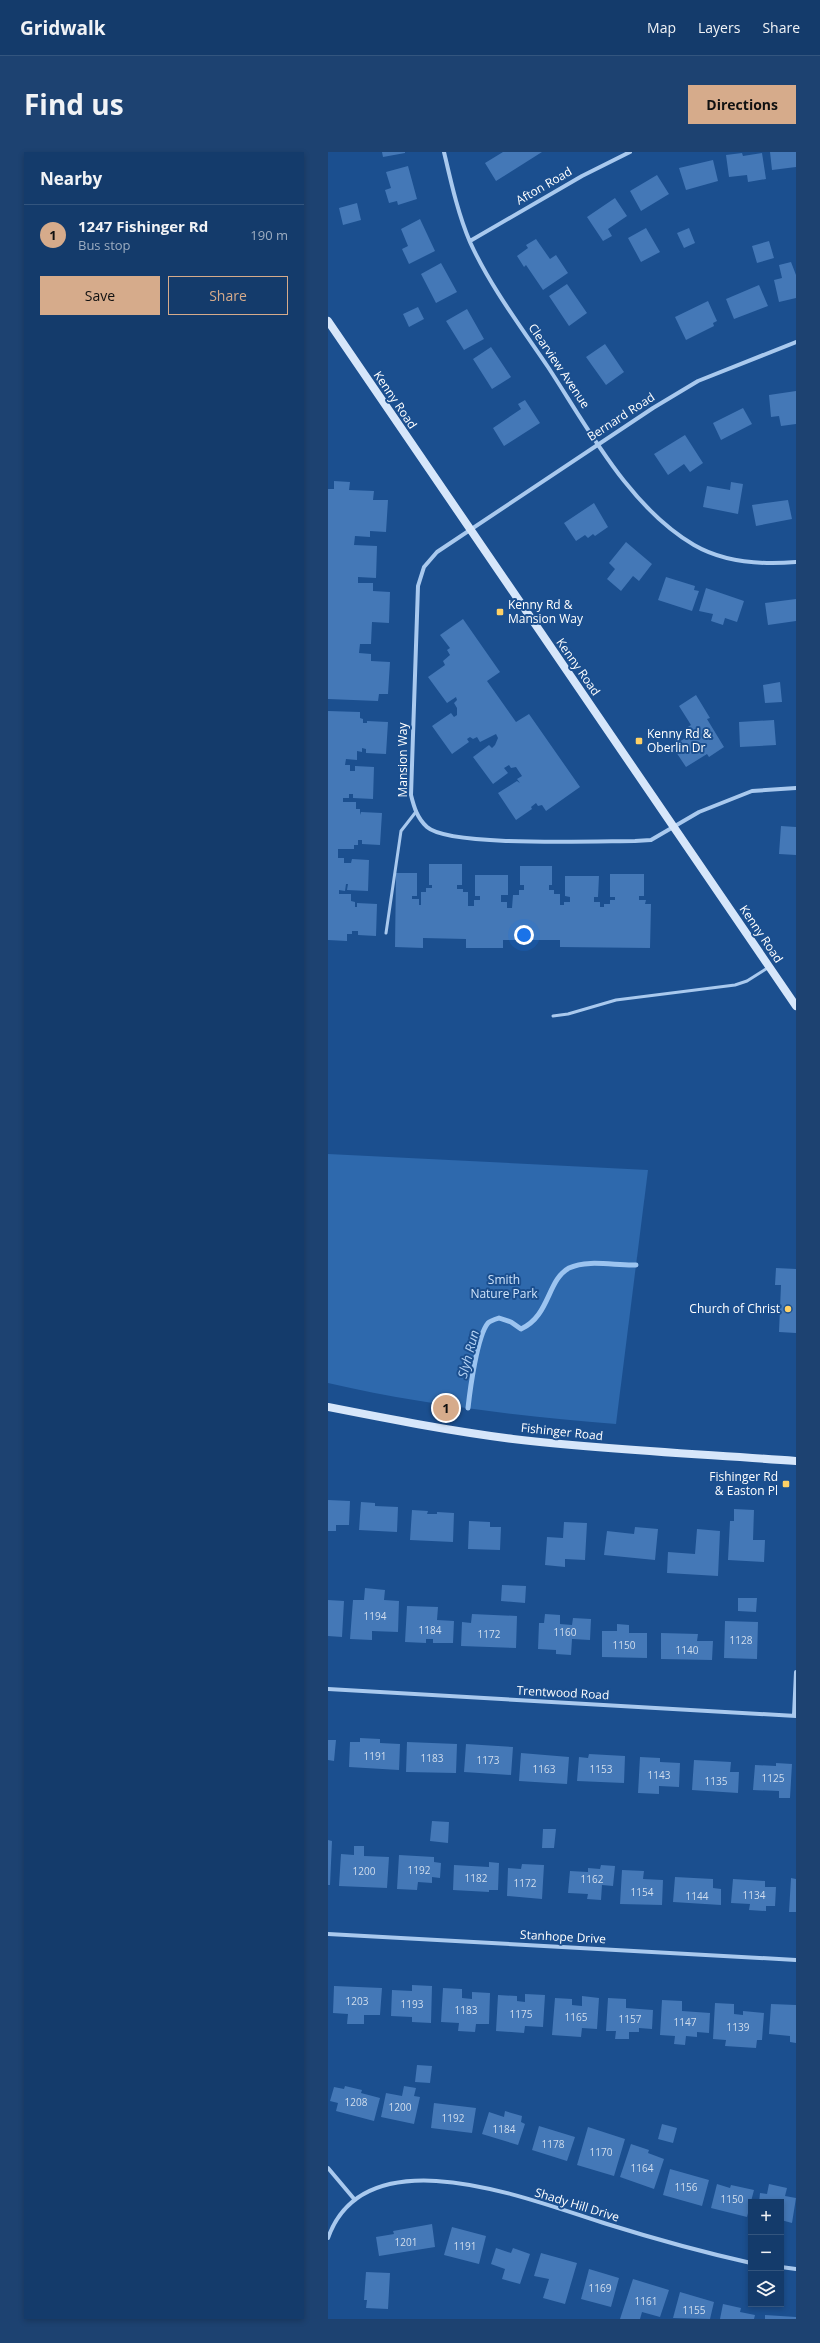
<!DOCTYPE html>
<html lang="en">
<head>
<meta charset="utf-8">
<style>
  :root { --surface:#143b6b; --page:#1d4271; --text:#f1f3f6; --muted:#9dadc1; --line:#33557e; --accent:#d6ab8b }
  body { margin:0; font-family:"Open Sans",sans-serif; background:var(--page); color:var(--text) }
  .controls { position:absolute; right:12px; bottom:12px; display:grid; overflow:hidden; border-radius:0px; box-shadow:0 2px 6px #0003 }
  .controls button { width:36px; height:36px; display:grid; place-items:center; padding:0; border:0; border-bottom:1px solid var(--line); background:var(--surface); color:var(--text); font:20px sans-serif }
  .you { position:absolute; left:196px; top:783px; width:14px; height:14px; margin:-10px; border:3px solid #fff; border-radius:50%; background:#1a73e8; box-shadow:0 0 0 6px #1a73e833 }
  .badge { display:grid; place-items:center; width:26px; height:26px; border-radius:50%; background:var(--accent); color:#111; font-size:13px; font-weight:700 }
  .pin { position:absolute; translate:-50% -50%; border:2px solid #fff; box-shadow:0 1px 4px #0006 }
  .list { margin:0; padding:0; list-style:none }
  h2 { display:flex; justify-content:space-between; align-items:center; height:52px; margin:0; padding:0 16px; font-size:17px }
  h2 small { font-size:13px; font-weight:400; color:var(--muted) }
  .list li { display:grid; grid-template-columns:26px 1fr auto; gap:12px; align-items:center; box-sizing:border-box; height:60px; padding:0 16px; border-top:1px solid var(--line) }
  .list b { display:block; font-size:15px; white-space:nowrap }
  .list p { margin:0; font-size:13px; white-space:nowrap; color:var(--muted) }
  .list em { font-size:13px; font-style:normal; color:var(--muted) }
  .actions { display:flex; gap:8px; padding:12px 16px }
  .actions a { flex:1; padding:9px 0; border:1px solid var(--accent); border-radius:0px; text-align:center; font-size:14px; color:var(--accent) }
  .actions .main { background:var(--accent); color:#111 }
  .icon { flex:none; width:22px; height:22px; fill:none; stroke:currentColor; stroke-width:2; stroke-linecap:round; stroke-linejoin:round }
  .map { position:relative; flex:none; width:468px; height:2167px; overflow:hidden; border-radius:0px }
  header { display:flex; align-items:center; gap:24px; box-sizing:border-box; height:56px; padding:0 20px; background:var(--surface); border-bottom:1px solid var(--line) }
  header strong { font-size:19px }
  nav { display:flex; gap:22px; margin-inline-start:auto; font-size:14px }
  .intro { display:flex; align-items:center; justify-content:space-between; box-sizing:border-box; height:96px; padding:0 24px }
  h1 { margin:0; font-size:28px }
  .button { padding:10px 18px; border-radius:0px; background:var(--accent); color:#111; font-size:14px; font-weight:700 }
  main { display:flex; gap:24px; padding:0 24px }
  aside { flex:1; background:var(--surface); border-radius:0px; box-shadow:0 2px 6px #0003 }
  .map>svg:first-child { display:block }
  .green { fill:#2e69ad }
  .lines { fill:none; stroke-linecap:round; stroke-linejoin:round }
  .stream { stroke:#9cc4f0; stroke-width:5 }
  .building { fill:#4478b7 }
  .service { stroke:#a9c9ee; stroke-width:3 }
  .minor { stroke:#a9c9ee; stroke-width:4 }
  .secondary { stroke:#d6e6fa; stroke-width:8 }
  .poi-dot { fill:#ffd166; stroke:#1b4f8f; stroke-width:1.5 }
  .labels { text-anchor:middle; stroke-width:4; stroke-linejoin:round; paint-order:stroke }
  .number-label { font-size:10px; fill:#d0dded }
  .street-label { font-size:12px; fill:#fff; stroke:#1b4f8f }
  .poi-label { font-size:12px; fill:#fff; stroke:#1b4f8f; text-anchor:start }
  .park-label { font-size:12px; fill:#cfe3fa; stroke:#1b4f8f }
  .water-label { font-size:13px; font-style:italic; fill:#b5d3f5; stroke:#1b4f8f }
</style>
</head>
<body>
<header>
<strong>Gridwalk</strong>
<nav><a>Map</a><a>Layers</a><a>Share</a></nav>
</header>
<div class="intro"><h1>Find us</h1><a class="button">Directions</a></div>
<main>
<aside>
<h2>Nearby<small></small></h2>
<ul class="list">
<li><span class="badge">1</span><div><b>1247 Fishinger Rd</b><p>Bus stop</p></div><em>190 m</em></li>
</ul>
<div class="actions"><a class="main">Save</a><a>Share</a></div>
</aside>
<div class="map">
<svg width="468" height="2167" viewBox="0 0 468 2167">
  <rect width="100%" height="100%" fill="#1b4f8f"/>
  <!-- green -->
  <path class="green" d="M0,1002L320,1018L288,1272C191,1264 95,1253 0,1231Z"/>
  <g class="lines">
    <!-- stream -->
    <path class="stream" d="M140,1256C142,1238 149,1184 160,1171C162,1169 168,1167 171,1166L183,1170L193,1177C222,1164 219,1128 241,1116C260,1107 288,1114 308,1113"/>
  </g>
  <!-- building -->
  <path class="building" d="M54,0H77V1L55,5Z
    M175,0H214L168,29L157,11Z
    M442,0H468V15L444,18Z
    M414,1L415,4L434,1L438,27L420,30L419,23L401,25L398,3Z
    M385,8L390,29L358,38L351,16Z
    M80,14L89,47L70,53L69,49L61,51L57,38L63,36L58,20Z
    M329,23L341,42L313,59L302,39Z
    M287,46L299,64L280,77L284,84L275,89L259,65Z
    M29,51L33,68L15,73L11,56Z
    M92,67L107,99L81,112L74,97L80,94L73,77Z
    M318,76L332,100L313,110L300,86Z
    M361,76L367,91L356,96L349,81Z
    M208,87L222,107L228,103L240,121L215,138L198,113L196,115L189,104L200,96L198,93Z
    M441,89L446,106L429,111L424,94Z
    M463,110L468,123V146L451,150L446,128L454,126L451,113Z
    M113,111L129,140L108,151L93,122Z
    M239,132L259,161L241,174L221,144Z
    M431,133L440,154L406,167L398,147Z
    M380,149L389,169L385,171L386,174L358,188L347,165Z
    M90,155L96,167L81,175L75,162Z
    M139,157L156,187L136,198L118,169Z
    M277,192L296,220L278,233L258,205Z
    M163,195L183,225L164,237L145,207Z
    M468,239V272L453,274L451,264L443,265L441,243Z
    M197,248L212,271L176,294L165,276L193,257L190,252Z
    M415,256L424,272L393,288L385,271Z
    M357,283L375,311L362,320L356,312L340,323L326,302Z
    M6,329L22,330L21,338L46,339L45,348H60L58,380L42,379V385L27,384L26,393L49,394L48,426L30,425V431H45V439L62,440L61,471L44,470L43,492H32L31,501L43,502V509L62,510L60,542H51L50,549L0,547V337H6Z
    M403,330L415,332L410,362L375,355L379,334L402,338Z
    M460,348L464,367L428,374L424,353Z
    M266,351L280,375L267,384L265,382L260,386L257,383L248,389L236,371Z
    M298,390L324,412L311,429L305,424L293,439L279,427L287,417L281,411Z
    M338,425L367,434L366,438L371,439L364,459L330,448Z
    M378,436L416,449L409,470L397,466L395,473L383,469L385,462L371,459Z
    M468,447V469L440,473L437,451Z
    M135,467L172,520L159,529L188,570L201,562L252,635L218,659L214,653L210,654L208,651L203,655L204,657L188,668L170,641L189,629L192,631L189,627L194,624L188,615L183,616L181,613L176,616L180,621L165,632L145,605L161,593L164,596L167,593L170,586L168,582L152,590L149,585L145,587L142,585L139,587L141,590L124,602L104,574L123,561L126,565L129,563V556L126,551L129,548L128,545L119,551L100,525L117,513L115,509L122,503L119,498L122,496L112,483Z
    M452,530L454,550L437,551L435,533Z
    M368,543L382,566L379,567L396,595L381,605L379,602L358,615L344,594L361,584L357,577L363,573L351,554Z
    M0,559L32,560V566L35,567V571H39V569L60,570L58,602L38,601V597L34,596V600L29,599V608L18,607L17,613H22V619H27V614L46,615L45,647L25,646V642H21V646H15V650H28V657H32V663L33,660L54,661L52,693L34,692V688H30V693H26V697H10V706H16V711H23L24,707L41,708L40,739L19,738L20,732H18L17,739L11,738V742H23V749L27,750V755H29V751L49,752L48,784L30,783V779H24V782H19V789L0,788Z
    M446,568L448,593L412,595L411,570Z
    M453,674L468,675V703L451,702Z
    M101,712H134V733H129V737H135V740H140V754H146V748H152V744H147V723H180V743H173V750H179V756H184L185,743H191V738H196V733H192V714H224V733H221V738H226V742H232V753H236V750H242V745L237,744V724H271L270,745H266V750H272V755H276V752H282V748H287V745H282V722H316V744H311V748H318L317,752H323L322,796L232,795V788H175V796H138V787L95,786V796L67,795L68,721H89V744H84V747H91V753H93V740H98V736H104V733H101Z
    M448,1116L468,1117V1181L451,1180L453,1133H447Z
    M0,1348L22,1349L21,1373H8V1379H0Z
    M33,1350L47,1351V1354L70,1355L69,1380L31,1378Z
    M406,1357L426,1358L425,1388H437L436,1410L400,1408L402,1369H406Z
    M84,1358L100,1359L99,1362H109V1360L126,1361L125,1390L82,1388Z
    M141,1369L162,1370V1375H173L172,1398L140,1397Z
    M236,1370L259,1371L257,1408L237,1407V1415L217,1413L219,1385L235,1386Z
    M307,1375L330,1377L327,1408L276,1403L279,1379L306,1382Z
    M369,1377L392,1379L390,1424L339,1421L340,1400L367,1402Z
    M174,1433L198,1434L197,1451L173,1449Z
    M37,1436L57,1438L56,1448L71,1449L70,1480L44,1479V1488L22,1487L25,1448H36Z
    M410,1446H429L428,1460L410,1459Z
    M0,1448L16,1449L14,1485L0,1484Z
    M79,1454L110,1455L109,1468L126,1469L125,1491H105V1487H98V1491L77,1490Z
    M144,1462L189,1464L188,1496L133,1494L134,1470L143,1471Z
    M217,1462L232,1463V1472L244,1473L245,1466L263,1467L262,1488L244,1487L243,1503L228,1502V1498L210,1497L211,1471H216Z
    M397,1469L430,1470L429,1507L396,1506Z
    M289,1472L301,1473V1481H319V1506L274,1505V1479H289Z
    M333,1481L370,1482L369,1489H385L384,1508L333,1507Z
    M32,1586L52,1587V1591L72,1592L71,1618L21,1615L22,1590H32Z
    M0,1588H8L6,1609L0,1608Z
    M79,1590L129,1592L128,1621L78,1620Z
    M138,1592L185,1595L183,1623L136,1620Z
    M193,1601L241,1605L239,1632L191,1629Z
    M261,1602L297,1604L296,1631L249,1629L251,1605L260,1606Z
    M312,1605L332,1606V1610L352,1611L351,1635L331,1634V1642L310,1641Z
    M366,1608L403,1610L402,1620H411L410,1641L364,1638Z
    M448,1611L464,1612L462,1646H451V1639L425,1638L427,1613L448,1614Z
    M104,1669L121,1670L120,1691L102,1689Z
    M215,1677H228L226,1696H214Z
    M0,1688L4,1689L2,1733H0Z
    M26,1694H36V1704L61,1705L59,1736L11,1734L13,1702L26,1703Z
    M71,1703L106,1705V1710L113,1711L112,1726L104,1725V1731L90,1730L89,1738L69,1737Z
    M161,1710L171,1711L170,1738H161V1740L125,1738L126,1713L161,1715Z
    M194,1712L216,1713L214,1747L179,1744L180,1716L193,1717Z
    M273,1713L287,1714L285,1734L274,1733L273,1748L259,1747L260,1742L240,1741L242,1719L260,1720V1716L272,1717Z
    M294,1718L316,1719L315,1727L335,1728L334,1753L292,1752Z
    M347,1725L385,1727V1736L393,1737V1753L345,1750Z
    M463,1726L468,1727V1760H461Z
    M405,1727L437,1729V1735H448L447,1754H438V1759L421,1758L422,1752L403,1751Z
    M84,1833L104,1834L103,1871L84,1870V1865L63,1864L64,1838L84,1839Z
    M6,1834L54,1836L52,1863H36V1872H19L20,1862L5,1861Z
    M115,1836L134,1837V1846L144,1847V1840L162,1841L161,1872H148L147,1880L130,1879L131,1871L113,1870Z
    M197,1842L217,1843L215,1875L197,1874L196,1881L168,1879L170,1843L189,1844V1849L197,1850Z
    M254,1844L271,1846L269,1877L254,1876L253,1885L224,1883L227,1846L244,1847V1853L254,1854Z
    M280,1846L298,1847V1856L325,1858L324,1877L311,1876V1880H301V1887H287L288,1879H278Z
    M334,1848L354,1849V1859L382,1861L381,1881L369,1880V1885L358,1884L357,1893L346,1892L347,1884L332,1883Z
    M387,1851L406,1852V1862L415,1863V1859L436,1861L434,1888H429L428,1896L397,1894L398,1888L385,1887Z
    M443,1852L468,1853V1891L462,1890V1884L441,1882Z
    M89,1913L104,1914L102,1931L87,1930Z
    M17,1934L34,1938L33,1941L52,1946L46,1969L8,1959L10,1951L2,1949L6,1935L16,1937Z
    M76,1934L88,1936L86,1944L92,1945L86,1972L53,1965L58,1941L74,1944Z
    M106,1951L148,1956L144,1981L103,1976Z
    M177,1959L194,1964L193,1970L197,1972L190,1993L154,1982L161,1960L176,1965Z
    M334,1972L349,1976L345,1991L330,1987Z
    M211,1974L247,1985L239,2009L204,1998Z
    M260,1975L297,1987L286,2024L249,2013Z
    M303,1992L321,1998L320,2001L336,2007L326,2037L292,2025Z
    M342,2017L381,2028L374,2054L335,2043Z
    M389,2032L402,2036L403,2033L426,2038L419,2065L383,2056Z
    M441,2032L459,2036L457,2044L468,2046L464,2071L453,2068V2050H431L432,2041L439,2042Z
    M104,2072L107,2095L51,2104L48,2085L66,2082L65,2079Z
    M124,2075L158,2084L151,2112L116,2103Z
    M168,2096L183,2101L185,2096L202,2102L192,2132L174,2127L177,2117L163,2112Z
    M213,2101L249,2111L237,2152L215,2146L221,2127L206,2124Z
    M261,2117L291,2126L283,2155L253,2147Z
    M38,2120L62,2121L60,2157L38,2156L39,2148H36Z
    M305,2127L341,2138L332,2165L314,2160L312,2167H292Z
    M352,2140L386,2150L382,2167L345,2166Z
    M395,2152L413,2156L412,2160L427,2163L426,2167H392Z
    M437,2163L468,2165V2167H437Z"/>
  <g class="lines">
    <!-- service -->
    <path class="service" d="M58,781L73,679L87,661
      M225,864L240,862L288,848L407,833L419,829L441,815"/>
    <!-- minor -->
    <path class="minor" d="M116,0C123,30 130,62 142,90C162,134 193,175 220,215C260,276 301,355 366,393C397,411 433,413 468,410
      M142,89L254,24L302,0
      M468,190L370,229L325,256L109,400L96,415L90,434L83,643C86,655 89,666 99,675C121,695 270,689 307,689L323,688L371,660L424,639L468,636
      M0,1537L468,1564
      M466,1563L468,1520
      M0,1782L468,1808
      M0,2016L27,2048
      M0,2086C38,1979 207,2050 279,2072C327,2087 374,2100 423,2111
      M453,2115L468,2117"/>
    <!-- secondary -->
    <path class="secondary" d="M0,169L468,854
      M0,1255C61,1267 122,1279 185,1287C279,1298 373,1302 468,1309"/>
  </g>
  <!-- markers -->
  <g class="poi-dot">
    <rect x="168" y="456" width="8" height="8" rx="2"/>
    <rect x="307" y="585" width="8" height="8" rx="2"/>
    <circle cx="460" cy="1157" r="4"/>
    <rect x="454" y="1328" width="8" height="8" rx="2"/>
  </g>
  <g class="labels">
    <!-- number labels -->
    <g class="number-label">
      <text x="47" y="1468">1194</text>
      <text x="102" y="1482">1184</text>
      <text x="237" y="1484">1160</text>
      <text x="161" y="1486">1172</text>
      <text x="413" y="1492">1128</text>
      <text x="296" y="1497">1150</text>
      <text x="359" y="1502">1140</text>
      <text x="47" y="1608">1191</text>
      <text x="104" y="1610">1183</text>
      <text x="160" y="1612">1173</text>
      <text x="216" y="1621">1163</text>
      <text x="273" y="1621">1153</text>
      <text x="331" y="1627">1143</text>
      <text x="445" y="1630">1125</text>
      <text x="388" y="1633">1135</text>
      <text x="91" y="1722">1192</text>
      <text x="36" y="1723">1200</text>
      <text x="148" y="1730">1182</text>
      <text x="264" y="1731">1162</text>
      <text x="197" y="1735">1172</text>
      <text x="314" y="1744">1154</text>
      <text x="426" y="1747">1134</text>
      <text x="369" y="1748">1144</text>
      <text x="29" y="1853">1203</text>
      <text x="84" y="1856">1193</text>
      <text x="138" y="1862">1183</text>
      <text x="193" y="1866">1175</text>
      <text x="248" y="1869">1165</text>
      <text x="302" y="1871">1157</text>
      <text x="357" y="1874">1147</text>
      <text x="410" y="1879">1139</text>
      <text x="28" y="1954">1208</text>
      <text x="72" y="1959">1200</text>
      <text x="125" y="1970">1192</text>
      <text x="176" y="1981">1184</text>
      <text x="225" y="1996">1178</text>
      <text x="273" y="2004">1170</text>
      <text x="314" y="2020">1164</text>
      <text x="358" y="2039">1156</text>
      <text x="404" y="2051">1150</text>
      <text x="78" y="2094">1201</text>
      <text x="137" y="2098">1191</text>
      <text x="272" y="2140">1169</text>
      <text x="318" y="2153">1161</text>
      <text x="366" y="2162">1155</text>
    </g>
    <!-- street labels -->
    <g class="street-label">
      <text transform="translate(216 34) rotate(-30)" y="4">Afton Road</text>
      <text transform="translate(231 214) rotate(56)" y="4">Clearview Avenue</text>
      <text transform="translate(67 248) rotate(56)" y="4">Kenny Road</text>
      <text transform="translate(293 265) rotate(-33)" y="4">Bernard Road</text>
      <text transform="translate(250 515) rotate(55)" y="4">Kenny Road</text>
      <text transform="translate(75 608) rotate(-90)" y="4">Mansion Way</text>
      <text transform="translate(433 782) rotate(56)" y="4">Kenny Road</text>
      <text transform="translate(234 1280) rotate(6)" y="4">Fishinger Road</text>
      <text transform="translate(235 1541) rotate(3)" y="4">Trentwood Road</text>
      <text transform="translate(235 1785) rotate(3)" y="4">Stanhope Drive</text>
      <text transform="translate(249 2053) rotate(17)" y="4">Shady Hill Drive</text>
    </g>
    <!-- poi labels -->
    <g class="poi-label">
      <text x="180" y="457">Kenny Rd &amp;<tspan x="180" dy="14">Mansion Way</tspan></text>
      <text x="319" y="586">Kenny Rd &amp;<tspan x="319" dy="14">Oberlin Dr</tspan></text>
      <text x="452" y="1161" text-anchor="end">Church of Christ</text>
      <text x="450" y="1329" text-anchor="end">Fishinger Rd<tspan x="450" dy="14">&amp; Easton Pl</tspan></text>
    </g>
    <!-- park labels -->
    <g class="park-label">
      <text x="176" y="1132">Smith<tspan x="176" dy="14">Nature Park</tspan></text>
    </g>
    <!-- water labels -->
    <g class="water-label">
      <text transform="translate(140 1202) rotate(-75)" y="5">Slyh Run</text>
    </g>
  </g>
</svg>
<div class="controls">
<button>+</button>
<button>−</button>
<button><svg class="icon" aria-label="layers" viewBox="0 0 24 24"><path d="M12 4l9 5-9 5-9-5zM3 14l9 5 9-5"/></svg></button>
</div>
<div class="you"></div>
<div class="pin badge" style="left:118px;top:1256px">1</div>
</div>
</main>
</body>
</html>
